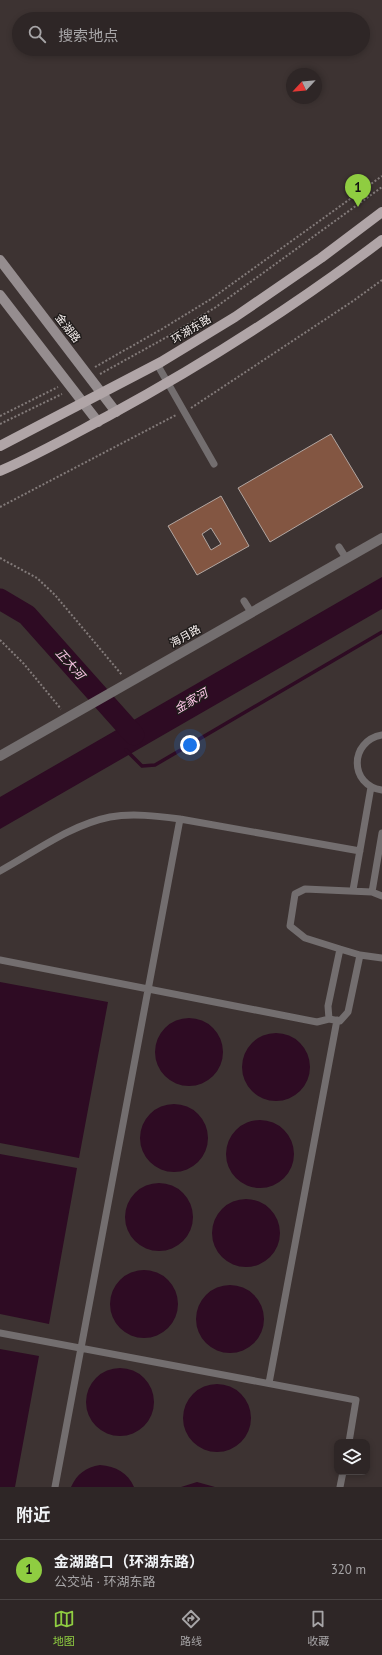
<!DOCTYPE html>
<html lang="zh">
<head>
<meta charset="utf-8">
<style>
  :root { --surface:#2e2626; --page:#3a3232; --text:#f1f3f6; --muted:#a7a5a7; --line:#494343; --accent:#8fcd41 }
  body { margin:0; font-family:"PT Sans","Noto Sans SC",sans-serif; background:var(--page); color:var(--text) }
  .controls { position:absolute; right:12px; bottom:12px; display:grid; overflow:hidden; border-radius:8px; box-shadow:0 2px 6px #0003 }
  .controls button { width:36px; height:36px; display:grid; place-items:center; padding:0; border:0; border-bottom:1px solid var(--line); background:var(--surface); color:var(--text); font:20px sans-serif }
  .compass { position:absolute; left:286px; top:68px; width:36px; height:36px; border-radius:50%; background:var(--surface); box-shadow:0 2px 6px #0003; rotate:244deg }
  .you { position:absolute; left:190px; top:745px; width:14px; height:14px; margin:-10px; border:3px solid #fff; border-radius:50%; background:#1a73e8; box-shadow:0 0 0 6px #1a73e833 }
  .badge { display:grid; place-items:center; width:26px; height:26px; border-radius:50%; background:var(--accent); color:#111; font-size:13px; font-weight:700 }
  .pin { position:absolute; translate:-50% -33px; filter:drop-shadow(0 1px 2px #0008) }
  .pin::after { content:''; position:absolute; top:21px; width:14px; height:12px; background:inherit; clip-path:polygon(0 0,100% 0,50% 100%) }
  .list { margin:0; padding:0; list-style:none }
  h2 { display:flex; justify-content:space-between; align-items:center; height:52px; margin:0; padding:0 16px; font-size:17px }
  h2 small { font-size:13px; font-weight:400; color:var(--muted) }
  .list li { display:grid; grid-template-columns:26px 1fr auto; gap:12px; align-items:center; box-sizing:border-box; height:60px; padding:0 16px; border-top:1px solid var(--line) }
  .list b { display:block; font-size:15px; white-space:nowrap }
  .list p { margin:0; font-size:13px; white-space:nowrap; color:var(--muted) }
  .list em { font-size:13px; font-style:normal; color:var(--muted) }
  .icon { flex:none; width:22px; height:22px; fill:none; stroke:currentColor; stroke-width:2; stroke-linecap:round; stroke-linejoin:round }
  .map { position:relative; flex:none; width:382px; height:1487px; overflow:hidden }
  .search { position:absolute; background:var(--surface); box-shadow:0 2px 6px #0003; left:12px; right:12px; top:12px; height:44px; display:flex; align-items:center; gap:10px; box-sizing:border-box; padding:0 14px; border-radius:22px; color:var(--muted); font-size:15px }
  .sheet { height:112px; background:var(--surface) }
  nav { display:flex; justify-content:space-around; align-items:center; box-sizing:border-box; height:56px; border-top:1px solid var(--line); background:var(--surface); font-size:11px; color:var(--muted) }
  nav a { display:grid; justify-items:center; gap:2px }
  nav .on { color:var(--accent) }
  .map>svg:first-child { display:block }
  .water { fill:#2e0b23 }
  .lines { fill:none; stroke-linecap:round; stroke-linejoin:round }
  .stream { stroke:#2e0b23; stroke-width:3.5 }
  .river { stroke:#2e0b23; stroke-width:21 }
  .building { fill:#835642; stroke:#b2a6a1; fill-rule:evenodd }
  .path { stroke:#837b7a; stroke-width:2; stroke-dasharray:2 2; stroke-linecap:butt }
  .service { stroke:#736e6f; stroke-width:7 }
  .minor { stroke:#736e6f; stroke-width:10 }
  .secondary { stroke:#958d8f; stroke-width:10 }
  .primary { stroke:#b0a5a7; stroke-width:10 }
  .labels { text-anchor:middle; stroke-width:3; stroke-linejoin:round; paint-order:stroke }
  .street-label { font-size:11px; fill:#faf3f2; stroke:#201c1b }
  .water-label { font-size:12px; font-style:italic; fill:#fec6e8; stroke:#201c1b }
</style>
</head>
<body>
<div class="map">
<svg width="382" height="1487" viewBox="0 0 382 1487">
  <rect width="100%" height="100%" fill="#3d3332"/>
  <!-- water -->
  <path class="water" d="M382,577V609L0,829V797Z
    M0,982L108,1002L79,1158L0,1143Z
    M155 1052a34 34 0 1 1 68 0a34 34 0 1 1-68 0Z
    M242 1067a34 34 0 1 1 68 0a34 34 0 1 1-68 0Z
    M140 1138a34 34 0 1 1 68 0a34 34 0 1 1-68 0Z
    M226 1154a34 34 0 1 1 68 0a34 34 0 1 1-68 0Z
    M0,1154L77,1168L49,1324L0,1314Z
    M125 1217a34 34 0 1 1 68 0a34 34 0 1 1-68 0Z
    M212 1233a34 34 0 1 1 68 0a34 34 0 1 1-68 0Z
    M110 1304a34 34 0 1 1 68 0a34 34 0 1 1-68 0Z
    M196 1319a34 34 0 1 1 68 0a34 34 0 1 1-68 0Z
    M0,1349L39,1356L15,1487H0Z
    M86 1402a34 34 0 1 1 68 0a34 34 0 1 1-68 0Z
    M183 1418a34 34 0 1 1 68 0a34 34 0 1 1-68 0Z
    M100,1465C116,1466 128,1473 134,1487H71C77,1474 86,1467 100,1465Z
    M197,1482L215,1487H181Z"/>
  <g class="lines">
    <!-- stream -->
    <path class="stream" d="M126,750L142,766L155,765L382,632"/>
    <!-- river -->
    <path class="river" d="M0,599L27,615L134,735"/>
  </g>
  <!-- building -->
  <path class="building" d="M331,434L363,487L270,542L238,488Z
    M221,496L249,546L197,575L168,526ZM211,528L221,544L211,550L202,534Z"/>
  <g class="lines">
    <!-- path -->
    <path class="path" d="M95,367L162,329L211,299L382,176
      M100,374L167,337L216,307L382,187
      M191,408L353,301L382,280
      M0,416L58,387
      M0,424L62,394
      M0,507L176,415
      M0,558L37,578L55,595L122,675
      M0,640L24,664L61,709"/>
    <!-- service -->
    <path class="service" d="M157,364L214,464
      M339,547L346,558
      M244,601L251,612
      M382,735C349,741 349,785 382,790
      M382,833L372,892L382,896
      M0,871C35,852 70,825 110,817C132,813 157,816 180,819L360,851
      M353,890L371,787
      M372,892L305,889L295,894L290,926L305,938L340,949L328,1006L329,1019L340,1021L348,1012L360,955L382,958
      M340,949L360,955
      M0,960L317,1022L329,1019
      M0,1333L356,1400L349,1442
      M269,1383L337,1020
      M55,1487L180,819
      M340,1487L343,1472"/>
    <!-- minor -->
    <path class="minor" d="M0,756L382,538"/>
    <!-- secondary -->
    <path class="secondary" d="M0,260L116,412
      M0,295L98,422"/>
    <!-- primary -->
    <path class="primary" d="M0,446L161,362L235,317L321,258L382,212
      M0,471C37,455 72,435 108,416C204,364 295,306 382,240"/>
  </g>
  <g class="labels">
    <!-- street labels -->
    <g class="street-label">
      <text transform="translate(68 328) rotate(52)" y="4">金湖路</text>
      <text transform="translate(191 329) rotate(-31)" y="4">环湖东路</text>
      <text transform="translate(185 636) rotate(-29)" y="4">海月路</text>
    </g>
    <!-- water labels -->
    <g class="water-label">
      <text transform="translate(70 664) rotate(48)" y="4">正大河</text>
      <text transform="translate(191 701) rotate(-30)" y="4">金家河</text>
    </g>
  </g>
</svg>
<div class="controls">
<button><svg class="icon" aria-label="layers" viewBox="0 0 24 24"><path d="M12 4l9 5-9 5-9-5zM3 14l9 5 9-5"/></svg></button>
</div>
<svg class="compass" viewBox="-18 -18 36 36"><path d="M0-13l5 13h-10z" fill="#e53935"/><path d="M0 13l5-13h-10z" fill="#a7a5a7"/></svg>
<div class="you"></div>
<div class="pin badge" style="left:358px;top:207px">1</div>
<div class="search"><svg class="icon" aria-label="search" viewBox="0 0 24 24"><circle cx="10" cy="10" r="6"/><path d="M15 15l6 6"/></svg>搜索地点</div>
</div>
<section class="sheet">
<h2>附近<small></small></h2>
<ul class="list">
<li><span class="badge">1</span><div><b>金湖路口（环湖东路）</b><p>公交站 · 环湖东路</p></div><em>320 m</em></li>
</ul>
</section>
<nav>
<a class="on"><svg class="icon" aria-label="map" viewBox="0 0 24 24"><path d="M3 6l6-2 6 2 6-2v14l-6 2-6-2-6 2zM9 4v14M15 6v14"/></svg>地图</a>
<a><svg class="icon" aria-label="directions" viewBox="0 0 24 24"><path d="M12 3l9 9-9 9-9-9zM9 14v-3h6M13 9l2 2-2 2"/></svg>路线</a>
<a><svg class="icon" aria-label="saved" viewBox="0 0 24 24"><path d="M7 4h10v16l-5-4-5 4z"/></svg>收藏</a>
</nav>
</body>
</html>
